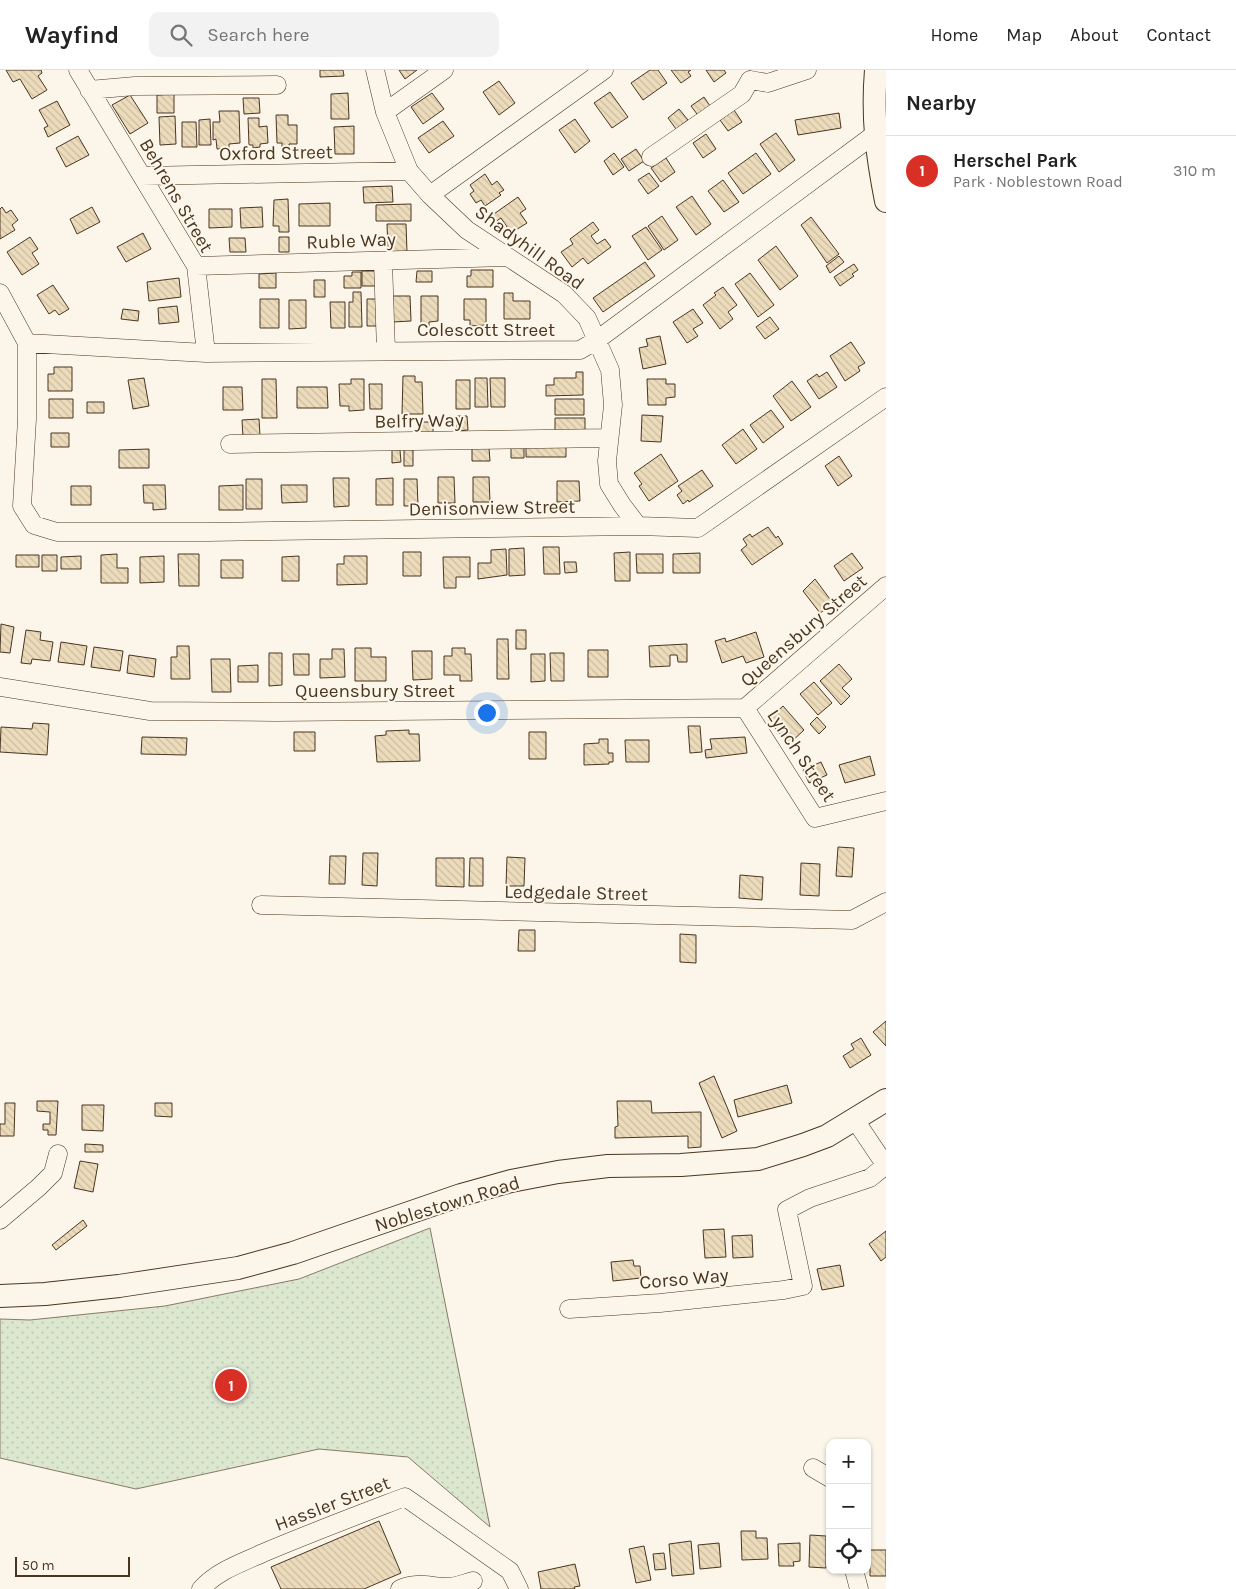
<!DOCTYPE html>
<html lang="en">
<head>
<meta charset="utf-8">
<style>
  :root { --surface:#fff; --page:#f2f2f2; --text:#222; --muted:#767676; --line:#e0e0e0; --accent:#d93025 }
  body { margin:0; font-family:Karla,sans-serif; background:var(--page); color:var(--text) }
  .controls { position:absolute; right:15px; bottom:15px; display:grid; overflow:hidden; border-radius:10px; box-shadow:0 1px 4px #0004 }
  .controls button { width:45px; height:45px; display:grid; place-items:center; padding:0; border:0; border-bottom:1px solid var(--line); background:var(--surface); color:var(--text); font:25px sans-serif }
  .scale { position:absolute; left:15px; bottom:12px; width:115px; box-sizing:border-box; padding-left:5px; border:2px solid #4a3520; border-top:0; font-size:14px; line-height:18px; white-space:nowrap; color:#4a3520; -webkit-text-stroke:4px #fbf6e9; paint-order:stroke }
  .you { position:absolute; left:486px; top:642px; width:18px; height:18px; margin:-12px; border:4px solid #fff; border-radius:50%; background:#1a73e8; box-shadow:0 0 0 8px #1a73e833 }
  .badge { display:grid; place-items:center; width:32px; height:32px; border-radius:50%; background:var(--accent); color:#fff; font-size:16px; font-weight:700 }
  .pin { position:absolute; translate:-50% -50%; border:2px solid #fff; box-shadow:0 1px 5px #0006 }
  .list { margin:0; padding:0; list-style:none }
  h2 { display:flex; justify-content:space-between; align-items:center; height:65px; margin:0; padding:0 20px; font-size:21px }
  h2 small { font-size:16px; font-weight:400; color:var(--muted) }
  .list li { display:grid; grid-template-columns:32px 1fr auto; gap:15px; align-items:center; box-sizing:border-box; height:70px; padding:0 20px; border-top:1px solid var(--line) }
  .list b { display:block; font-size:19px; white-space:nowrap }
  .list p { margin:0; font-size:16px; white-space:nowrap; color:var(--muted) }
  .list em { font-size:16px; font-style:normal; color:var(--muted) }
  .icon { flex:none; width:28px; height:28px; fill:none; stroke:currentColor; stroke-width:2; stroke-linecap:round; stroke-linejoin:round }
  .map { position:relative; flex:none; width:886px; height:1519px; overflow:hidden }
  header { display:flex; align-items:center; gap:30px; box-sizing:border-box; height:70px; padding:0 25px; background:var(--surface); border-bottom:1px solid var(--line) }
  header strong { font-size:24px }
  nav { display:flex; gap:28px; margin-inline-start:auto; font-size:18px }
  .search { width:350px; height:45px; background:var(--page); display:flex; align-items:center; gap:12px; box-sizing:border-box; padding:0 18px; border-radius:10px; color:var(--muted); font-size:19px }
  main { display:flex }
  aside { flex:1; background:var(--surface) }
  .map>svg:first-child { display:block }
  .grass { fill:url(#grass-dots); stroke:#887966 }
  .building { fill:url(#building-back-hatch); stroke:#4a3520 }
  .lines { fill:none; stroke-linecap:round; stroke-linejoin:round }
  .minor-casing { stroke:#4a3520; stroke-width:19 }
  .major-casing { stroke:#4a3520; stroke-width:24 }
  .minor { stroke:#fbf6e9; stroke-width:18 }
  .major { stroke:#fbf6e9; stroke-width:22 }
  .labels { text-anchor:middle; stroke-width:4; stroke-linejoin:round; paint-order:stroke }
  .street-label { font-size:19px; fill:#4a3520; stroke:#fbf6e9 }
</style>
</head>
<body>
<header>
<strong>Wayfind</strong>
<div class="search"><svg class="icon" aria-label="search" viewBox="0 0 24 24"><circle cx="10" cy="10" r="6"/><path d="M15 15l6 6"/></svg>Search here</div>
<nav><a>Home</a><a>Map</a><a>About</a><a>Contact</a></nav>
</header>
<main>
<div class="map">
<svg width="886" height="1519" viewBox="0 0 886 1519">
  <defs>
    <pattern id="grass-dots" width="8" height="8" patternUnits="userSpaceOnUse" patternTransform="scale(1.25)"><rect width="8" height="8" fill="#dce7d0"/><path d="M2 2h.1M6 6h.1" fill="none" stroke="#bec7b2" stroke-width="1.8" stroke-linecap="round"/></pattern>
    <pattern id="building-back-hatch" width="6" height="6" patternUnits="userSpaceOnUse" patternTransform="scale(1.25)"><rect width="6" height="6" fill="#ecdcbc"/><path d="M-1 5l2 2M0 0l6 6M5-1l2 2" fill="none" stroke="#ccbda1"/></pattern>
  </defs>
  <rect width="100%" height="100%" fill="#fbf6e9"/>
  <!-- grass -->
  <path class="grass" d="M430,1158L490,1457L408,1387L319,1379L136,1419L0,1388V1249L30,1250L165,1236L299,1209Z"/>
  <!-- building -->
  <path class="building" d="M6,0H41L42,3L38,6L47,20L32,29L20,9L13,12Z
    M320,0H343L344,6L320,7Z
    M399,0H417L405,9Z
    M650,0H658L667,13L643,30L631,13Z
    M671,0H691L688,2L691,6L681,13Z
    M706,0H724L726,3L714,12Z
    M499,11L515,33L499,45L483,22Z
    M610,22L628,47L612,58L594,33Z
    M348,23L349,49H331V24Z
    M432,23L444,39L423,54L411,37Z
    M174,24V43H157V25Z
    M130,25L148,53L130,64L112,35Z
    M704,27L712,39L700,48L691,36Z
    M243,28H259L260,43L244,44Z
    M57,31L70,55L48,67L44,58L48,56L39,40Z
    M679,39L688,50L676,59L668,48Z
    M734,40L742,52L728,61L720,50Z
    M219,41H239L240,73L229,74V78L217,79L216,69L213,70V52H220Z
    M839,43L841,58L798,65L795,50Z
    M276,45H288V55H297V74H289V77H282V73H277Z
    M175,46L176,74L160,75L159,47Z
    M248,48H259V57L267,56L268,73L260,74V77L253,78V75H249Z
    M210,49L211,75H199V50Z
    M575,49L590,71L575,83L559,60Z
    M443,51L454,66L429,83L418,68Z
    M182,52H196L197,77H182Z
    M354,56V84H335L334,57Z
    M776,63L795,90L779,102L760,74Z
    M706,64L716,79L703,88L693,73Z
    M78,66L89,85L66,97L56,78Z
    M636,79L644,91L629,101L621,89Z
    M614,83L624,97L613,105L604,91Z
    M756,83L771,104L743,124L728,103Z
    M666,88L675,102L661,112L651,98Z
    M649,103L659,116L648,124L638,110Z
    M485,104L492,115L497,111L504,120L499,123L501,125L485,136L481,130L476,133L470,124L474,121L470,115Z
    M723,110L739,132L724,142L708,121Z
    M392,116L393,132L364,133L363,117Z
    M692,126L711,154L696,165L676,137Z
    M518,127L526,139L520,143L527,153L511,163L501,148L495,152L491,146Z
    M288,129L289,162H279V156H273L274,130Z
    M330,133V156H299V134Z
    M411,134V151H376V135Z
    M2,137L6,143L11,140L18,150L12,155L15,160L0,169V139Z
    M92,137L100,152L77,164L70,149Z
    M262,137L263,157L241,158L240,138Z
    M209,139H232V157L209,158Z
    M662,146L678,170L664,180L648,156Z
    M811,147L839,184L827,193L801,155Z
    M593,152L599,160L591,166L597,174L605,169L611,177L588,194L583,188L572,197L561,182L573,174L570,169Z
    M387,154H406L407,182H388Z
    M646,157L662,180L648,190L632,166Z
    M143,163L151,179L126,192L117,177Z
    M30,167L38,179L32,183L39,194L22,205L7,182Z
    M279,167H289V182H279Z
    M229,168H245L246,182H230Z
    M776,176L798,206L780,220L758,190Z
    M839,186L844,192L830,203L826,196Z
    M645,192L655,206L603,242L593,228Z
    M854,194L858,200L852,204L854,206L840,216L834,207Z
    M471,200H493V217H467V206H471Z
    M362,201H380V216H362Z
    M417,201H432V212H416Z
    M352,202H361V218H344V206H352Z
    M276,203V218H259V204Z
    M750,203L774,235L758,247L735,214Z
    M179,208L181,227L149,231L147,212Z
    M314,210H325V227H314Z
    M53,215L69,239L59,245L55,240L49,244L37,225Z
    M723,217L737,235L728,242L733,249L720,259L703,235L716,225L714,223Z
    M353,222H361L362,257H349V232H353Z
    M504,223H513V231H530V249H504Z
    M392,226H410L411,251L392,252Z
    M421,226H438V251L429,252V256H421Z
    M260,229H279V258H260Z
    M367,229H380V256H367Z
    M464,229H486V255L470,256V250H464Z
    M289,230H306V258L289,259Z
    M330,232H345V258H331Z
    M177,236L179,252L159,254L158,238Z
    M123,239L139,241L138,251L121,249Z
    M693,239L703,253L693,259L698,266L687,273L673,252Z
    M770,247L779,259L765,269L756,257Z
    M660,266L666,294L643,299L639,278L648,276L646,269Z
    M851,272L865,293L858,297L860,301L845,311L830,286Z
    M54,297H72V321H48V304H54Z
    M576,302H583V325L546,326V315H554V308H576Z
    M827,302L837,317L819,329L807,311L817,304L819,307Z
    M403,306H415V312H422L423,344H402Z
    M144,308L149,336L133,339L128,310Z
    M475,308H487L488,337H475Z
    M490,308H505V337H491Z
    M262,309H276L277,348H262Z
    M351,309H364V340L349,341V336H340L339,314H351Z
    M647,309H666V314H675V327L666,328V335H648Z
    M456,310H470V339H456Z
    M792,311L811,337L791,351L773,326Z
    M369,314H382V339H370Z
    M223,317H242L243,340H223Z
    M297,317H327L328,338H297Z
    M49,329H73V348H49Z
    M555,329H584V345H555Z
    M87,332H104V343H87Z
    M771,340L784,357L763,373L750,355Z
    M642,345L663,346L661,372L641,371Z
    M457,346H467L468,360L457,361Z
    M555,348H585V363H555Z
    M259,349L260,366L243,368L242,350Z
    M419,352H433V363L419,364Z
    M743,359L757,379L736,394L722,375Z
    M51,363H69V377H51Z
    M526,376H566V387H526Z
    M524,377V388H511V378Z
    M472,378H489L490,391H472Z
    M149,379V398H119V380Z
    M404,379H413V396H404Z
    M392,380H400L401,392L392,393Z
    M661,384L678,411L649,431L639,416L642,414L634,403Z
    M839,386L852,406L838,416L825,396Z
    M702,400L713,416L689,432L688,430L683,434L677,425L682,421L678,416Z
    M438,407H454L455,433H438Z
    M473,407H489L490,432H473Z
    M333,408H349V436L334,437Z
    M393,408V435H376V409Z
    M246,409H262V439H246Z
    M404,409H417L418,436H404Z
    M557,411H579L580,431L557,432Z
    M143,415H165L166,439L153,440V433H144Z
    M243,415V440H219V416Z
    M281,415H307V432L282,433Z
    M71,416H91V435H71Z
    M768,457L776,468L778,466L783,474L752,495L741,480L747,475L743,469L750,464L752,467Z
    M543,477H559L560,504H544Z
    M524,478L525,505L509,506V479Z
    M506,479L507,505L478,509V493H491V480Z
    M403,482H421V506H403Z
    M630,482V511H615L614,483Z
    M700,483V503H673V484Z
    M852,483L863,498L844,511L834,496Z
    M117,484V498H128V513H101V485Z
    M178,484H199V516H179Z
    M636,484H663V503H637Z
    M16,485H39V497H16Z
    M42,485H57V501H42Z
    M81,486V499H61V487Z
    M164,486V512L140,513V487Z
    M299,486V511H282V487Z
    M344,486H367V514L337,515V494H344Z
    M443,487H470V507H456V518H444Z
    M221,490H243V508H221Z
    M564,492H576L577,502L565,503Z
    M815,509L838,540L831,545L826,539L820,543L803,521Z
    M1,554L14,557L10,583L0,582Z
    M26,560L41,562L40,570L53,572L50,591L32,589L31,594L21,593Z
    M516,560H526V579H516Z
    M756,562L764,587L746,593L743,586L722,593L715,571L725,568L726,572Z
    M497,569H508L509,609H497Z
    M61,572L87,576L84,595L58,592Z
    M687,574V592H678L677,585H670V596L650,597L649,576Z
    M177,576H189L190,609H171V587H177Z
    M94,577L123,581L120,601L91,597Z
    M355,578H371V587H386V611H355Z
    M452,578H465V584H471L472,611H460V605H444V586H452Z
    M332,579H344L345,607L320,608V589H332Z
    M588,580H608V607H588Z
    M412,581H432V609L413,610Z
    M269,583H282V615L269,616Z
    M550,583H564V611H551Z
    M293,584H309V605H294Z
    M531,584H545V611L531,612Z
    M129,585L156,589L154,607L127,603Z
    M211,589H230L231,622H212Z
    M839,594L852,609L842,618L850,626L841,635L820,611Z
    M258,595V612H238V596Z
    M814,612L832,633L818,645L800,624Z
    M783,636L804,660L789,674L768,650Z
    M817,647L826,657L819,664L810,654Z
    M33,653L49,654L47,685L0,682L1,657L32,659Z
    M688,656H700L702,682L690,683Z
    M409,660V664H419L420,691L377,692L375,666L386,665V661Z
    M294,662H315V681H294Z
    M529,662H546V689H529Z
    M142,667L187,668L186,685L141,684Z
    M745,667L747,683L706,688L705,680L712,679L710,669Z
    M599,669H608V683H613V692H609V694L584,695V674L599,673Z
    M625,670H649V692H626Z
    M870,686L875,705L845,713L839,695Z
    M821,692L827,705L809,713L803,700Z
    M838,777L854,778L852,807L836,806Z
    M363,783H378L377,816L362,815Z
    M330,786H346L345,814H329Z
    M507,787L525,788L524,816H506Z
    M436,788H464V817L436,816Z
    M470,788H483V816H469Z
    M801,793L820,794L819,826L800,825Z
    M740,805L763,807L762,830L739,828Z
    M519,860H535V881H518Z
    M680,864L696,865V893L680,892Z
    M886,951V976L873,962Z
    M861,968L871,985L850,998L843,986L854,979L851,974Z
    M714,1006L737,1061L722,1068L699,1013Z
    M787,1015L792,1033L738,1047L734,1030Z
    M37,1031H58L56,1065H48V1060H43V1054H50V1042L37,1041Z
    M617,1031H651L652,1043L701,1042V1077L688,1078V1066L615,1068V1057L618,1056Z
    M5,1033H15L14,1066H0V1054H5Z
    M155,1033H172V1047L155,1046Z
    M82,1035H104L103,1061L82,1060Z
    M85,1074L103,1075V1082H85Z
    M80,1091L98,1094L93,1122L74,1118Z
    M83,1150L87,1156L56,1180L52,1175Z
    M724,1159L726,1187L705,1188L703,1160Z
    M886,1161V1187L881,1191L869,1174Z
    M752,1165L753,1187L733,1188L732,1166Z
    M633,1190L634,1196H640L641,1208L613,1211L611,1192Z
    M840,1195L844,1216L822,1220L817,1199Z
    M379,1451L401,1503L364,1519H281L271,1497Z
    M741,1461H756V1468H767L768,1489L742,1490Z
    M810,1465L826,1466V1498L809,1497Z
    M691,1471L694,1504L672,1506L669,1474Z
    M719,1473L721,1497L700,1499L698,1475Z
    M800,1473V1491L793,1492L794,1496H779L778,1474Z
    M644,1476L651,1510L636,1513L629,1479Z
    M870,1480H886V1506H870Z
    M664,1483L666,1499L655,1500L653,1484Z
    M575,1494L580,1516L574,1517L575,1519H541L538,1502Z"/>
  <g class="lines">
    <defs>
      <path id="minor" d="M78,0L196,196L206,283
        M375,0L385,42L409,101L430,125L467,160L564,224L587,248L610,300L613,335L607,391L609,414L622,435L638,456
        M750,10L768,13L807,0
        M89,20L135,16L277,15
        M385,42L444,0
        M651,87L742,24L750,10
        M142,106L409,101
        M430,125L604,0
        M383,191L386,281
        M196,196L507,187
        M0,223L27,273V349L22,436L34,455L57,462H208L638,456L698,458L886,327
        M27,273L206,283L580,280L597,270L875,64L885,60
        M230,374L609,368
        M0,617L150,641L275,642L745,638L886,516
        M745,638L815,748L886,731
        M261,835L852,850L886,832
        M855,1050L886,1096
        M0,1150L39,1117L53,1103L58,1084
        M569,1239L660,1233L784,1220L803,1216L787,1140L810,1128L870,1108L886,1095
        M813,1398L830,1408
        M854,1500L859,1519
        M201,1519C217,1501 241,1493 263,1483C310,1463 358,1445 405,1427L510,1501L519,1519
        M400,1519C416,1511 431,1517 449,1517C456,1517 465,1513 473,1511"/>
      <path id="major" d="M876,0C872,47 877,85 886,131
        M0,1226L45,1224L119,1216L238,1198L293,1183L461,1125L511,1111L558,1102L608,1096L681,1095L758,1089L803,1075L827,1066L886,1030"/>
    </defs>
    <!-- minor casing -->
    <use href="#minor" class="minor-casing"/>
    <!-- major casing -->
    <use href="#major" class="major-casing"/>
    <!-- minor -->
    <use href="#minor" class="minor"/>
    <!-- major -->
    <use href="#major" class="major"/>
  </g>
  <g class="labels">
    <!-- street labels -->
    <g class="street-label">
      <text transform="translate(276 82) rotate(-1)" y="7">Oxford Street</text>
      <text transform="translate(177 125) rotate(60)" y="7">Behrens Street</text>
      <text transform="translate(351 170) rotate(-2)" y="7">Ruble Way</text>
      <text transform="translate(530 177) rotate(36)" y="7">Shadyhill Road</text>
      <text x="486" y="266">Colescott Street</text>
      <text transform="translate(419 350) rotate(-1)" y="7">Belfry Way</text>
      <text transform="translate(492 437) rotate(-1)" y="7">Denisonview Street</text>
      <text transform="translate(803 560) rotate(-41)" y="7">Queensbury Street</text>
      <text x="375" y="627">Queensbury Street</text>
      <text transform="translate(802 685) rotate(56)" y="7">Lynch Street</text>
      <text transform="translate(576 822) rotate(1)" y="7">Ledgedale Street</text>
      <text transform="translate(447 1133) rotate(-17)" y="7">Noblestown Road</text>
      <text transform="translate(684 1208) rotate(-5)" y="7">Corso Way</text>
      <text transform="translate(332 1433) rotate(-21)" y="7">Hassler Street</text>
    </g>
  </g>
</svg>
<div class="controls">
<button>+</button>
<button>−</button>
<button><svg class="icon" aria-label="locate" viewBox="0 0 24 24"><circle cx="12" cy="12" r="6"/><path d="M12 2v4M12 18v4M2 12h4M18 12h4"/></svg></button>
</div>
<div class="scale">50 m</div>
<div class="you"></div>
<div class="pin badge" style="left:231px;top:1315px">1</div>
</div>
<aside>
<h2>Nearby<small></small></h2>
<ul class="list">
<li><span class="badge">1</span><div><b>Herschel Park</b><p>Park · Noblestown Road</p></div><em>310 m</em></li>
</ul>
</aside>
</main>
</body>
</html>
